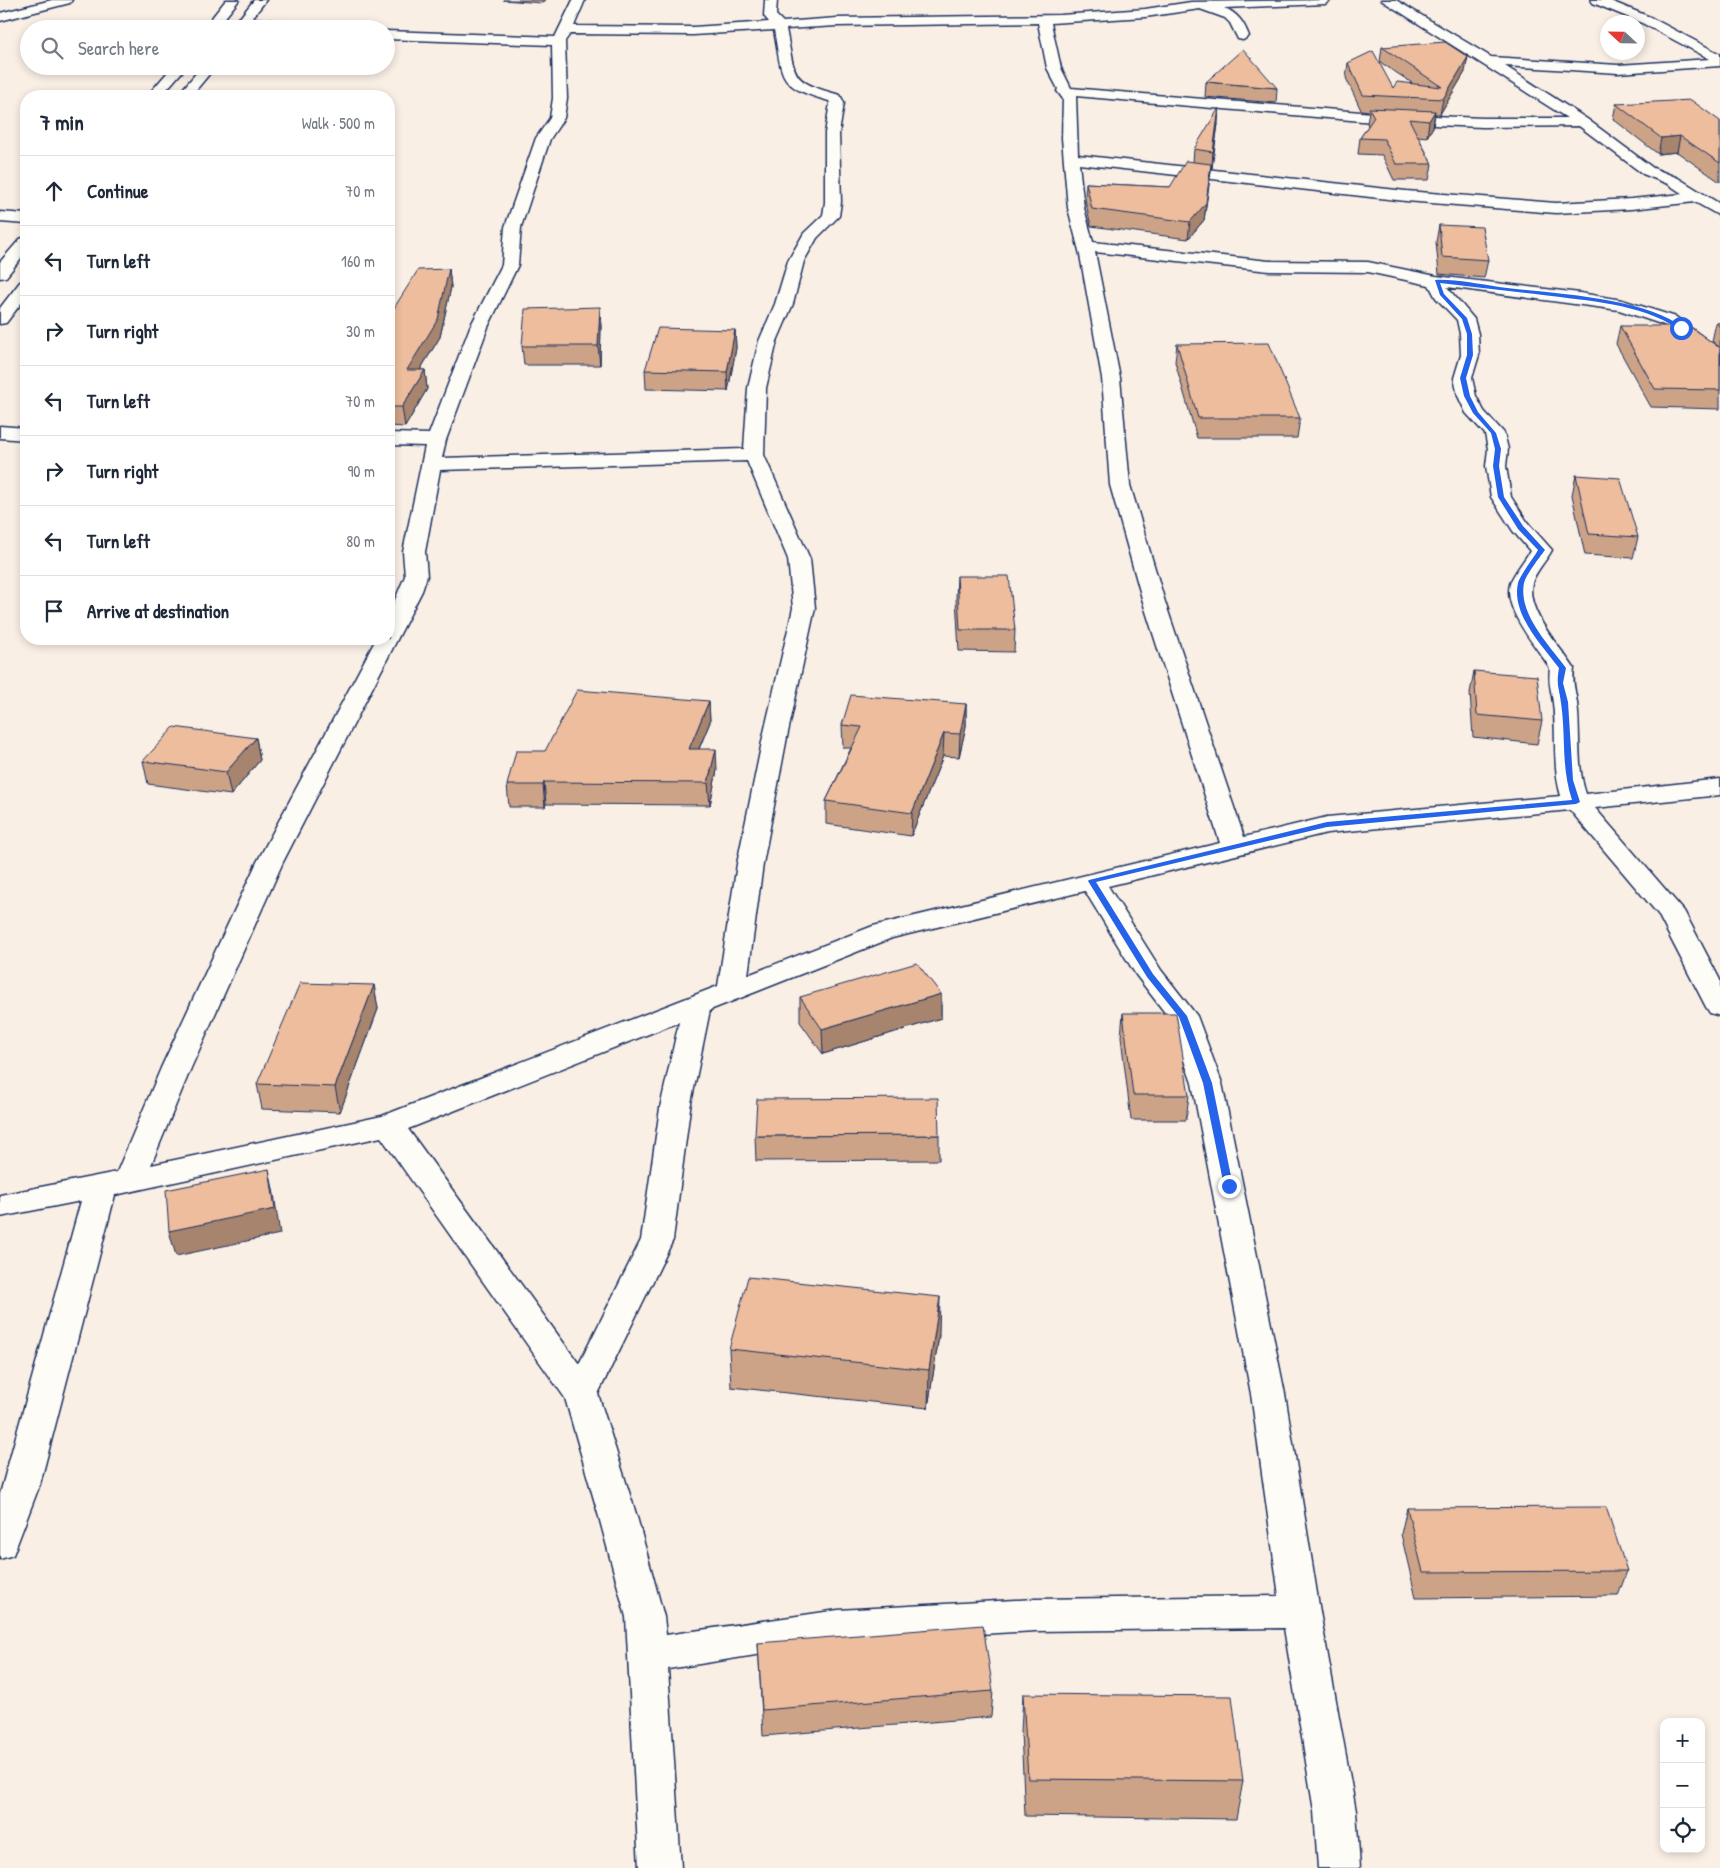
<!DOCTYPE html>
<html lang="en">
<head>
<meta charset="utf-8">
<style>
  :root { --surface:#fff; --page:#f6f6f7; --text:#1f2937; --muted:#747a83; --line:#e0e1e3 }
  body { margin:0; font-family:"Patrick Hand",sans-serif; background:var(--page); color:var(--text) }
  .controls { position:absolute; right:15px; bottom:15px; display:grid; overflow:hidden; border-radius:10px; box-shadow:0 2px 8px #0003 }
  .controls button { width:45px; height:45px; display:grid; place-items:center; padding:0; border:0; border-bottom:1px solid var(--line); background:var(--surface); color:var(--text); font:25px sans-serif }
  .compass { position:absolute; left:1600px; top:15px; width:45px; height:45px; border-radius:50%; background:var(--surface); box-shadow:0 2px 8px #0003; rotate:292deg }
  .stop { position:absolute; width:15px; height:15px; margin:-11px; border:4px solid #2563eb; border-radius:50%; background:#fff }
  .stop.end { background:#2563eb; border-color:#fff; box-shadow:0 1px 5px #0008 }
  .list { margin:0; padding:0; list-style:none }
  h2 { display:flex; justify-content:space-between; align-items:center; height:65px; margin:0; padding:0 20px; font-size:21px }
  h2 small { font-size:16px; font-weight:400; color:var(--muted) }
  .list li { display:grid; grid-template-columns:32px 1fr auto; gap:15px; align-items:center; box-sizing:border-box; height:70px; padding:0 20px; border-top:1px solid var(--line) }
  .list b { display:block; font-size:19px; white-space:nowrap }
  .list em { font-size:16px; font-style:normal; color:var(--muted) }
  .icon { flex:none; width:28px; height:28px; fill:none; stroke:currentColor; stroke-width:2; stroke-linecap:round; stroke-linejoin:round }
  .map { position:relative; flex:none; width:1720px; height:1868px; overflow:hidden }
  .search { position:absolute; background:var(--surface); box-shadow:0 2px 8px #0003; left:20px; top:20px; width:375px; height:55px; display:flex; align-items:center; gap:12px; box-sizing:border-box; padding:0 18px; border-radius:28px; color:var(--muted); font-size:19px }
  .panel { position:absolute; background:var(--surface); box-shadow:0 2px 8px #0003; left:20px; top:90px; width:375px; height:555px; border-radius:20px }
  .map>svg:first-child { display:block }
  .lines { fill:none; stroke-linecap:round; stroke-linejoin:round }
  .minor-casing { stroke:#1b2f5e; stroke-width:3 }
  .trunk-casing { stroke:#1b2f5e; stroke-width:3 }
  .minor { fill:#fdfcf7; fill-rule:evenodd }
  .trunk { fill:#fdfcf7; fill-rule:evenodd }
  .wall { fill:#cca387; stroke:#1b2f5e }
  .shaded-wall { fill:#a6846e; stroke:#1b2f5e }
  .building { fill:#edbd9d; stroke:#1b2f5e }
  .route { fill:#2563eb }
</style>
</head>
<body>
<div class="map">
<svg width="1720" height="1868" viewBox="0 0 1720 1868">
  <rect width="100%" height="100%" fill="#faefe5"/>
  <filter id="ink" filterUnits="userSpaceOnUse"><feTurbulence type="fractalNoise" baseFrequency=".02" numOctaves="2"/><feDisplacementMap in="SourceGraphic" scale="10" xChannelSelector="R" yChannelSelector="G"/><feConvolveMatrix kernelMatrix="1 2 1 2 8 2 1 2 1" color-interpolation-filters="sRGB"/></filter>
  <g filter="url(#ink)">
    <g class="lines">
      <defs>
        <path id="minor" d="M52,0H72L70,3L0,21V13Z
          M573,0H585L574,26L693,27L769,22L764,16L765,0H777L776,15L783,22L837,18L1061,15L1145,9L1191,2L1331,0L1325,4L1224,8C1238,13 1244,23 1249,36L1243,40L1238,39L1230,23L1225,18L1200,9L1145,17L1051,23L1061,68L1071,88L1385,114L1483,118H1567L1381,0H1396L1491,57L1618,65L1710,59L1642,23L1593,3L1591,0H1608L1650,17L1720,54V66L1618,73L1505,66L1587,119L1653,168L1678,178L1720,204V216L1695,202L1631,209L1556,213L1406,201L1079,164L1084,208L1093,242L1269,261L1368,262L1436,276L1580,293L1622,300L1676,317L1720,350V364L1714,363L1664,325L1619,310L1447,287L1474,319L1478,334L1479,355L1472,378L1476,396L1484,411L1504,433L1508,449L1506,466L1511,497L1528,523L1552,550C1546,561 1535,572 1532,583C1525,611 1560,646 1574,668C1572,684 1575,688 1577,703C1581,733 1576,765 1586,794L1720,779V795L1595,808L1684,911L1720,980V1016L1710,1013L1706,1007L1658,914L1570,810L1327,833L1108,886L1161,970L1197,1016L1222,1083L1285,1394L1320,1612L1356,1811L1360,1868H1318L1314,1811L1284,1628L1035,1631L838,1642L668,1669L681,1868H639L626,1617L599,1517L565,1398L381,1137L115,1195L40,1484L13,1555L0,1559V1494L81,1201L0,1217V1195L117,1172L161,1068L257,862L376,639H389V614L405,576L403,552L425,446L389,445V433L429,434L470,327L502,265L505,227L536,138L550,118L553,98L552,45L386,39V31L555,37ZM1038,23L1047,68L1058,89L1057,91L1063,99L1062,138L1068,208L1080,255L1102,378L1110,485L1143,602L1220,843L873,926L748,975L763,864L787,737L815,608L810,559L764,455L766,388L777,341L793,304L804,261L817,238L839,216L841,202L839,133L844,103L840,95C789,81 796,78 786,29L837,26ZM774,30C783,79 777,86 829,101L830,103L825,133V202L823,215L804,233L788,261L775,304L759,341L748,388L744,449L442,458L446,440L488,327L518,265L521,227L550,139L564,118L567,98L565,41L570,34L693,35ZM1076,96L1385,123L1483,127L1579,126L1643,174L1668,184L1683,194L1631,199L1556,203L1406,191L1078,155ZM1095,252L1269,271L1368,272L1429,285L1436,298L1457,320L1460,334L1461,355L1454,378L1458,396L1466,413L1485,434L1488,449L1486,466L1491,497L1513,531L1530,551C1524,561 1516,570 1511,581C1500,607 1537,647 1550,668C1548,685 1551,687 1553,703C1557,734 1552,766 1561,796L1327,817L1244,837L1165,602L1130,485L1120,378ZM747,461L788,559L793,608L763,737L737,864L718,986L382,1116L151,1165L191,1068L283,862L422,591L427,576L425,552L440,470ZM1085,891L1136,975L1169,1018L1192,1083L1251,1394L1279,1596L1035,1599L838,1610L666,1635L664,1617L637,1517L598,1394L673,1240L690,1108L710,1010L892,938ZM679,1022L660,1108L641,1240L579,1364L408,1129Z
          M242,17L317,25L323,29H279L238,24L236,21L238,18Z
          M0,212L26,214V224L0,222Z
          M0,426L26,428V440L0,438Z"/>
        <path id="trunk" d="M226,0H239L216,29H203Z
          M254,0H266L244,29H231Z
          M173,66H187L161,96H147Z
          M202,66H216L191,96H177Z
          M26,237V252L6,277L0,278V262L20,239Z
          M26,281V297L6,323L0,324V308L20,282Z"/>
      </defs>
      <!-- minor casing -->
      <use href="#minor" class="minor-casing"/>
      <!-- trunk casing -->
      <use href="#trunk" class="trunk-casing"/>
      <!-- minor -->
      <use href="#minor" class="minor"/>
      <!-- trunk -->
      <use href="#trunk" class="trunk"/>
    </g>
    <!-- wall -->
    <path class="wall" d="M503,0H546L542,3Z
      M1382,47L1465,72L1440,114H1435L1433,127L1427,137L1418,136L1432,164L1429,180H1394L1382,155L1358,154L1360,138L1368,126L1367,123L1369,111L1361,110L1346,78L1348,63L1393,88L1412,83L1380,62Z
      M1206,82L1277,88L1276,103L1205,97Z
      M1616,104L1720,121V182L1677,152L1658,154L1613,119Z
      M1218,124L1204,220L1188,239L1091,226L1085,199L1086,183L1170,187L1193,162L1194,149Z
      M1439,225L1488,260L1484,278L1439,274L1436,242Z
      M449,269L451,287L440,337L420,370H425L427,389L405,427L389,426V316Z
      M1716,323H1720V409L1651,407L1616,344L1620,326L1718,346L1712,341Z
      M601,325L600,365H524L522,346Z
      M735,330L736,348L728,391L646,389L645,370Z
      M1177,344L1300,418L1297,438H1197L1175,362Z
      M1576,475L1638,537L1633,558L1585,555L1572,495Z
      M957,576L1015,630L1014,652L959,651L956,598Z
      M1474,671L1542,721L1537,744L1473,737L1470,693Z
      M709,701L710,722L699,749L717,770L710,805L546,804L545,807H509L507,785L545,751Z
      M966,704V726L959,757L943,756L911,836L826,824V801L851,748H843L842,725Z
      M256,738L260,760L231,795L148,784L143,761Z
      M374,985L378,1009L340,1112L262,1109L257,1084Z
      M941,994V1018L823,1054L800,1022V997Z
      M1123,1013L1189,1095L1186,1120H1131L1121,1037Z
      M939,1135V1160L756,1161L755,1136Z
      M939,1335L928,1408L731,1387L729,1349Z
      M1407,1508L1627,1571L1618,1596L1416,1598L1401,1534Z
      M758,1643L993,1691L991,1717L763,1736Z
      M1023,1694L1243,1781L1236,1819L1025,1816L1021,1732Z"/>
    <!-- shaded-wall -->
    <path class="shaded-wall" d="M1468,57L1465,72L1440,114L1443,99Z
      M1219,108L1218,124L1212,168L1213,152Z
      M1435,111L1433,127L1427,137L1429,121Z
      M1680,136L1677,152L1658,154L1661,138Z
      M1211,164L1204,220L1188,239L1190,222Z
      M449,269L451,287L440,337L409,388L407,370Z
      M600,307L601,325L600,365L598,346Z
      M735,330L736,348L728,391L727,372Z
      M425,370L427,389L405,427L402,407Z
      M709,701L710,722L690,770L689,749Z
      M966,704V726L959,757L960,734Z
      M944,733L943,756L911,836L912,813Z
      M256,738L260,760L231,795L226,772Z
      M716,749L717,770L710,805L708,783Z
      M544,782L546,804L545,807L543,785Z
      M374,985L378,1009L340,1112L335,1087Z
      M941,994V1018L823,1054L822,1029Z
      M269,1169L274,1194L280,1234L176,1256L169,1231Z
      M940,1297L939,1335L928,1408L929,1370Z"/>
    <!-- building -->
    <path class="building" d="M1445,42L1468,57L1443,99L1363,95L1348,63L1373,51L1393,88L1397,82L1442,87L1382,47Z
      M1243,49L1277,88L1206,82Z
      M1691,100L1720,121V163L1680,136L1661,138L1616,104Z
      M1219,108L1213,152L1194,149Z
      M1369,108L1435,111L1429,121L1409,119L1432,164H1396L1384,139L1360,138L1374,117Z
      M1186,161L1211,164L1206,203L1190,222L1092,209L1086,183L1170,187Z
      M1439,225L1482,227L1488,260L1442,257Z
      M449,269L438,319L407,370H425L402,407H389V316L418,270Z
      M600,307L598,346H522L525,309Z
      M1716,323H1720V327Z
      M1620,326H1689L1717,346L1720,347V390L1655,389Z
      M658,328L735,330L727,372L645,370Z
      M1269,343L1300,418H1198L1177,344Z
      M1576,475L1620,478L1638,537L1589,534Z
      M957,576H1009L1015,630H960Z
      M1474,671L1537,676L1542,721L1477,715Z
      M577,690L709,701L689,749H716L708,783L544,782L543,785H507L516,751H545Z
      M851,695L966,704L960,734L944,733L912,813L826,801L862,727L842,725Z
      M174,727L256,738L226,772L143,761Z
      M917,963L941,994L822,1029L800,997Z
      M300,983L374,985L335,1087L257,1084Z
      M1123,1013H1176L1189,1095H1133Z
      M938,1098L939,1135L755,1136L757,1099Z
      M269,1169L275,1209L169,1231L166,1190Z
      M748,1277L940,1297L929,1370L729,1349Z
      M1606,1507L1627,1571L1423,1572L1407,1508Z
      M983,1625L993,1691L762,1710L758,1643Z
      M1023,1694L1232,1696L1243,1781L1028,1779Z"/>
  </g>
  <!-- route -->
  <path class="route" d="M1435,280C1455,279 1478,284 1499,287C1547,293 1647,297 1683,328L1679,329C1639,303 1588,301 1543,295C1508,291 1474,287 1440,283L1444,294L1467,318L1472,334L1473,355L1466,378L1470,396L1478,412L1496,433L1501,449L1499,466L1504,497L1523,526L1545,550C1539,558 1526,575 1524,583C1518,614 1549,645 1566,668L1563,683L1568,702L1573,780L1580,802L1576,804L1327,827L1096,882L1153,974L1187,1016L1212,1083L1233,1186L1229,1190L1224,1186L1203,1083L1179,1017L1147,977L1088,881L1089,880L1327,822L1572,800C1561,767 1566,737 1561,703C1559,686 1556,686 1559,668C1542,645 1511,614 1518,583C1520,575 1533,559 1538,550L1518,529L1498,497L1493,466L1495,449L1491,433L1473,413L1464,396L1460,378L1467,355V334L1462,319L1440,295Z"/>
</svg>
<div class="controls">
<button>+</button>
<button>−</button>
<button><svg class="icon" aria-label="locate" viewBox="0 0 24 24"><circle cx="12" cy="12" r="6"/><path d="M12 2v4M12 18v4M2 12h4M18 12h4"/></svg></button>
</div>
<svg class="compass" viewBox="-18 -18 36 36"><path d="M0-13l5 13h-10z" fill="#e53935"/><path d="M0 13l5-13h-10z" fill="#747a83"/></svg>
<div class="stop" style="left:1681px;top:328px"></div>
<div class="stop end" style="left:1229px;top:1186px"></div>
<div class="search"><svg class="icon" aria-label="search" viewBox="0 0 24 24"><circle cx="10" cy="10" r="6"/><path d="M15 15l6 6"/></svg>Search here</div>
<section class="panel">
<h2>7 min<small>Walk · 500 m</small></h2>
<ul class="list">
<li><svg class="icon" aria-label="ahead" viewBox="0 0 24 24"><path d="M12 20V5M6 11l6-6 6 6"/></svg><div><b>Continue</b></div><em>70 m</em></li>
<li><svg class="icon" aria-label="left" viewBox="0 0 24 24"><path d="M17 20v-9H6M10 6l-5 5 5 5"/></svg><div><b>Turn left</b></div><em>160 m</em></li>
<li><svg class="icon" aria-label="right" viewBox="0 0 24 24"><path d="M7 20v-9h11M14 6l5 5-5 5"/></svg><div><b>Turn right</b></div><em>30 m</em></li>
<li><svg class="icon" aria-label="left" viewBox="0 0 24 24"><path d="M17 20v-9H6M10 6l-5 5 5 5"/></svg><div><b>Turn left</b></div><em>70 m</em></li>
<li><svg class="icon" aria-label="right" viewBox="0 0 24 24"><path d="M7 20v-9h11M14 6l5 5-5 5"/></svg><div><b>Turn right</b></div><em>90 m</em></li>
<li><svg class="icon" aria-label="left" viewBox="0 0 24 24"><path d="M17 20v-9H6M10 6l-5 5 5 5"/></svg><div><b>Turn left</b></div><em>80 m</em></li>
<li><svg class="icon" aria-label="arrive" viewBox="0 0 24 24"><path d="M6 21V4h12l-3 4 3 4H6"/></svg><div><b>Arrive at destination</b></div></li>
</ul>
</section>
</div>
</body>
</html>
